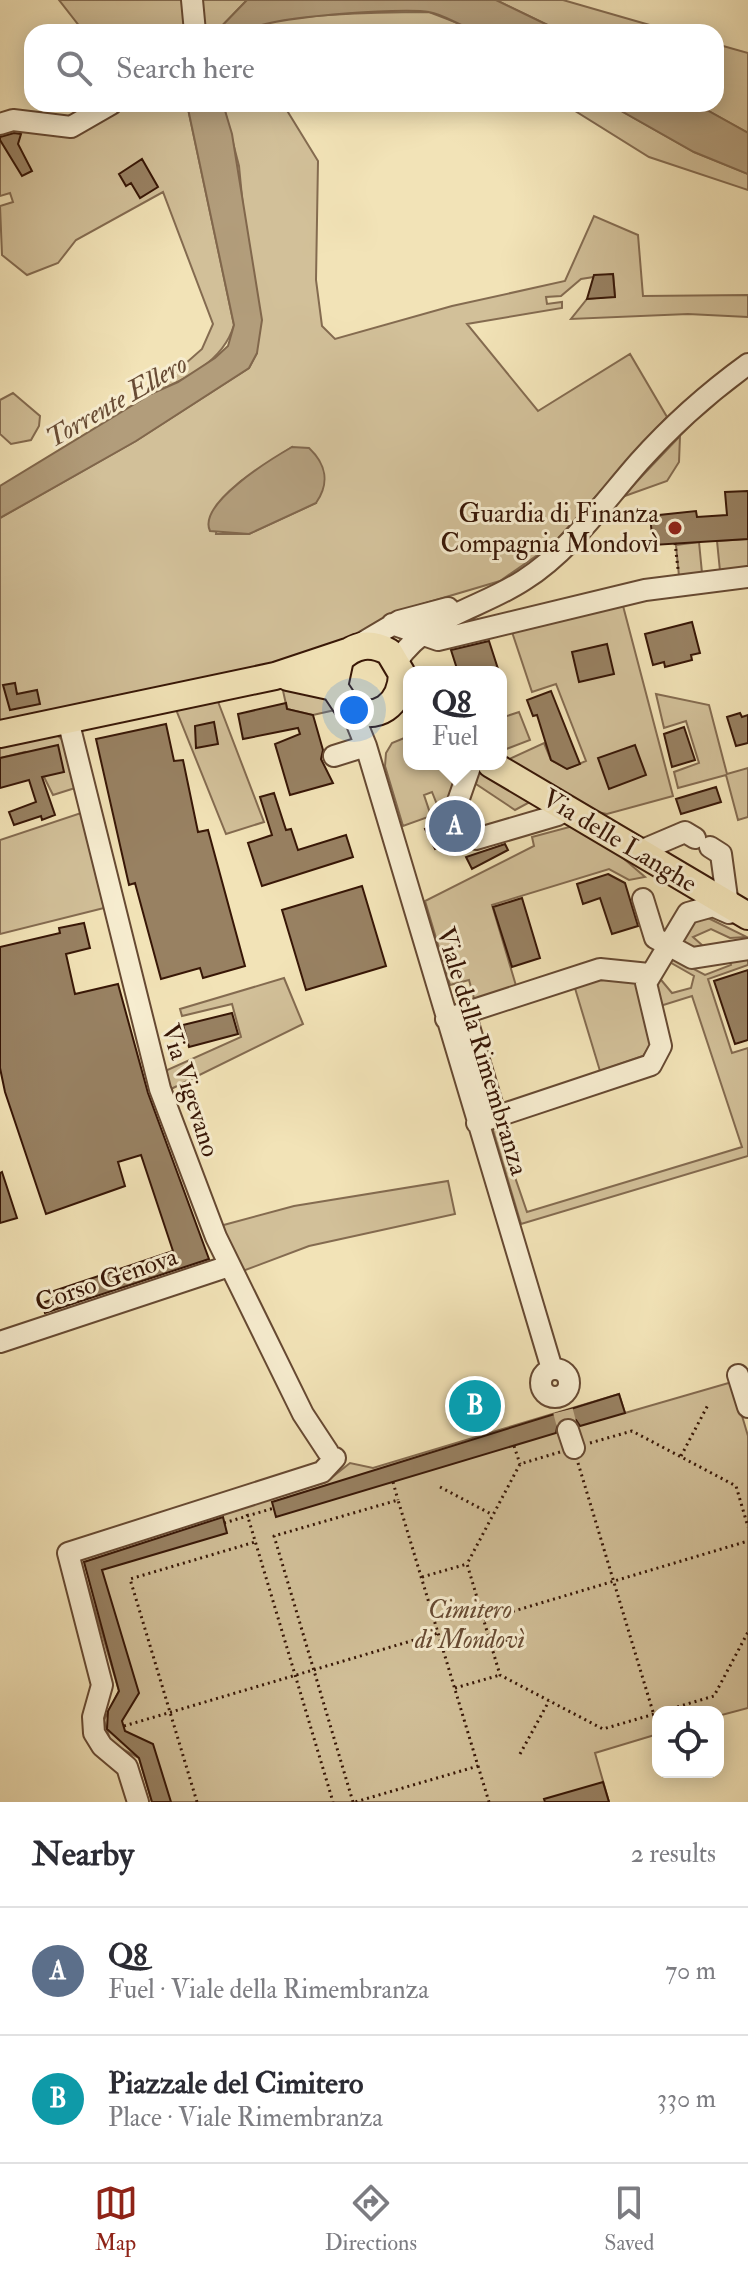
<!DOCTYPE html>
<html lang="en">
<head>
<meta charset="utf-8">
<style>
  :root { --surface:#fff; --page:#f2f2f3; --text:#2b2b33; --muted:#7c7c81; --line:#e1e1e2; --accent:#8f2418 }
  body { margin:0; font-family:"IM FELL Double Pica",serif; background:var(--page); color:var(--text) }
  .controls { position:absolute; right:24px; bottom:24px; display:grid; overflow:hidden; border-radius:16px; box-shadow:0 4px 20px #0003 }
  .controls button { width:72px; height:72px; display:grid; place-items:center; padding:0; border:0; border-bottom:2px solid var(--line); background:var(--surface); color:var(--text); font:40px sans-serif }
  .you { position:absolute; left:354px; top:710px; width:28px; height:28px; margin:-20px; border:6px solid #fff; border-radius:50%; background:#1a73e8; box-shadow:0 0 0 12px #1a73e833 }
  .badge { display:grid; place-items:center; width:52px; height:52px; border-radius:50%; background:var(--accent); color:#fff; font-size:26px; font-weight:700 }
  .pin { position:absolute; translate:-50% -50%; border:4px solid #fff; box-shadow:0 2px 8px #0006 }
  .popup { position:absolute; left:403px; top:666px; width:104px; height:104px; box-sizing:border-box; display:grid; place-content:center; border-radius:16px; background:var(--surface); filter:drop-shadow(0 2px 6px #0005); font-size:26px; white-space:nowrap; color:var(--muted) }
  .popup b { font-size:30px; color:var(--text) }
  .popup::after { content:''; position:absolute; left:50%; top:100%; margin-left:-16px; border:16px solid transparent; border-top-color:var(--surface) }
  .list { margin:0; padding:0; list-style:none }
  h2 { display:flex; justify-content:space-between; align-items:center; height:104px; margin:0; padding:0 32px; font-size:34px }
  h2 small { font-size:26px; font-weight:400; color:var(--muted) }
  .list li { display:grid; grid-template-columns:52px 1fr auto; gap:24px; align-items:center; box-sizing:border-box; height:128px; padding:0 32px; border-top:2px solid var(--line) }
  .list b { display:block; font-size:30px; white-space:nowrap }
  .list p { margin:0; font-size:26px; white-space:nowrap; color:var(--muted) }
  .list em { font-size:26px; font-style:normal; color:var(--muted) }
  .icon { flex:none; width:44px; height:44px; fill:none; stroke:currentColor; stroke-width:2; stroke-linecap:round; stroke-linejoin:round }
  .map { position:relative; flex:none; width:748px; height:1802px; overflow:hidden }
  .search { position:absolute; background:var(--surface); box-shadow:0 4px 20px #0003; left:24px; right:24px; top:24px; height:88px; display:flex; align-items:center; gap:20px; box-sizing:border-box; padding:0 28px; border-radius:24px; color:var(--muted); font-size:30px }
  .sheet { height:360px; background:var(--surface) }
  nav { display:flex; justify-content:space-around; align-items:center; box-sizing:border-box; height:112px; border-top:2px solid var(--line); background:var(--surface); font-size:22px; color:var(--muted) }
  nav a { display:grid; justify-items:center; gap:4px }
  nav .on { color:var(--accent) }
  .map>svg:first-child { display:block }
  .green { fill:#d2c099; stroke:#846b50; stroke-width:2; fill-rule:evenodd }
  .water { fill:#b29d7b; stroke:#81674c; stroke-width:2 }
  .building { fill:#988162; stroke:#371606; stroke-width:2 }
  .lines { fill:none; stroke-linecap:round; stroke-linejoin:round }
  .minor-tunnel { stroke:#cdba94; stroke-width:20; stroke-dasharray:20 10; stroke-linecap:butt }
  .minor-casing { stroke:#664932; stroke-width:24 }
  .major-casing { stroke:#371606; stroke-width:30 }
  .path { stroke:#371606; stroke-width:3; stroke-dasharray:2 4; stroke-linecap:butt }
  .minor { stroke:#f7edd0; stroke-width:20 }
  .major { stroke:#f2e3b7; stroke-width:26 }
  .poi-dot { fill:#8f2418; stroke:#f7edd0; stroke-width:3 }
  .labels { text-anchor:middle; stroke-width:6; stroke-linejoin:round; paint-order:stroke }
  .poi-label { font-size:26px; fill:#371606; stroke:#f7edd0; text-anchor:end }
  .street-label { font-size:26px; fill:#371606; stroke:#f7edd0 }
  .park-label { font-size:26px; font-style:italic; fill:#664932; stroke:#f7edd0 }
  .water-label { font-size:28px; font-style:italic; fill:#684c35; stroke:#f7edd0 }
</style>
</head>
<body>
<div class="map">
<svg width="748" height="1802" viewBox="0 0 748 1802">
  <rect width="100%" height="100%" fill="#f2e3b7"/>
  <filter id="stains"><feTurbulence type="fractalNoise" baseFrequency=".0025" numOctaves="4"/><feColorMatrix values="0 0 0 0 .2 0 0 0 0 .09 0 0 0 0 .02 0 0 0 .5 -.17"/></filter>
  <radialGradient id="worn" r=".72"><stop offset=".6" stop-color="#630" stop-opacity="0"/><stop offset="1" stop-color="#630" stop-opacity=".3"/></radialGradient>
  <!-- green -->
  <path class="green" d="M59,0H188L190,32H84Z
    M197,0H247L216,32H199Z
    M496,0H563L674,32H562Z
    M429,12L481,32H247C262,13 399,12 429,12Z
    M716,44L748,53V133L696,104H716Z
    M118,104H187L234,325C223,362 186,379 151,394L202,349L213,324L163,192L76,240L58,263L27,275L2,255L0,206L13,202L10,193L0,196V129L60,130Z
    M223,104H283L318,161L316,280L322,326L335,339L452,306L565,281L594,216L638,235L643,296L748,295V317L688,314L571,319L587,299L615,296L613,274L581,279L561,296L546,297L547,304L562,302V308L467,324L538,411L630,354L667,417L552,545L500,581L392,613L348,640L292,661L0,721V518L136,441L249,368L257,353L239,166ZM292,447L316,503L249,534H216L220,502L241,481Z
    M564,104H609L694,152L748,174V190L649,157Z
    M13,393L40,416L39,426L31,440L11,444L0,434V400Z
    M680,436L679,462L667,481L622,497Z
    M748,539V569L720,571L717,541Z
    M699,542L702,573L679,576L676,545Z
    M622,602L673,796L607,814L597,812L507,760L544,743L551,760L567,769L586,761L556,684L532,692L511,629Z
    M282,686C305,688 322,690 335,710L313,715L287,709Z
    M656,694L709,705L727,774L748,768V817L738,820L726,775L678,788L674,772L699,763L686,721L664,728Z
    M217,699L264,822L226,834L175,707Z
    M519,712L530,740L501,751V718Z
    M53,732L64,741L75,788L53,795L44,777L32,780L25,752L0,758V744Z
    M409,736V764H457L450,797L440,812L432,792L424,795L431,816L403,826L385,766L386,753L392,743Z
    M478,772L530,802L515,810L476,784Z
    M81,813L104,908L0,934V840Z
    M573,826L616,852L645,877L629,880L609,869L492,905L517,989L475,1002L469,980L450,985L425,901L534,846L532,837Z
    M704,916L747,937L730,938L711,929L693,937L702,945L693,950L679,940L688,925Z
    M669,956L705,975L731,965L729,957L748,956V965L708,979L732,1053L748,1048V1156L521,1224L492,1127L497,1125L527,1212L742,1147L692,996L657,1007L653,994L657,975L672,993L691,988L694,976L666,960Z
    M607,975L636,979L651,1044L643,1056L600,1071L574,985Z
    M284,978L303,1024L171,1089L165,1071L241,1037L232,1004L182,1016L180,1009Z
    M448,1181L455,1214L309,1246L240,1272L220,1226L294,1206Z
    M732,1382L748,1436V1708L718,1716V1712H658V1734L595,1753L609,1802H152L139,1758L111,1743L104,1720L119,1691L79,1556L326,1482L350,1463L373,1468L619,1394L625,1413Z"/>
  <!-- water -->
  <path class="water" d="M247,0H496L562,32C536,32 506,37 481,32C463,29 447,15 429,12C405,7 258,17 246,32H216Z
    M187,104H223L232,134L262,320L257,353L249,368L136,441L0,518V486L151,394L178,382L215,358L228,346L234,325Z
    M609,104H696L748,133V174L694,152Z
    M292,447L309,448C326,464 330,483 316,503L249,534L210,531C197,504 271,459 292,447Z"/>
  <!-- building -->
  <path class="building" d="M14,133L21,134L18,144L32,171L22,176L0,140V137Z
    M142,159L158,187L140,198L131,183L126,186L119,174Z
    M613,274L615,297L587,299L594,275Z
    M748,491V539L653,545L650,516L696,511L697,517L727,515L725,492Z
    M692,622L700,653L691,655L692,660L665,667L664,662L653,665L645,634Z
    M489,641L499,672H458L451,650Z
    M607,644L614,674L579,682L572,652Z
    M15,683L17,694L37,690L40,704L10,710L3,685Z
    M551,691L580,764L567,769L551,760L537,715L533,716L527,700Z
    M286,703L287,709L313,715L323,750L321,759L333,783L290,795L275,744L300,734L298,728L243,739L238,714Z
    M740,713L742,717L748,715V743L736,746L727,717Z
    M214,722L218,744L196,748L195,726Z
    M166,724L174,761L183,760L198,832L208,830L245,966L203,978L200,968L161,979L135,883L129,885L96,739Z
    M684,727L695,760L672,767L664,734Z
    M58,745L64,772L42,777L55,815L42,820L41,816L14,825L9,812L36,802L29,780L0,788V758Z
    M635,745L646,775L609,789L598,758Z
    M716,787L721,802L681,814L676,799Z
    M274,793L286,830L291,829L298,850L346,835L353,857L262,886L248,843L272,835L260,797Z
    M450,817L460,824V837L435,849L425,829Z
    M505,844L508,850L472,869L466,857Z
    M608,874L625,883L638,926L612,934L600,898L583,904L577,884Z
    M362,886L386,966L306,990L282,910Z
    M522,898L540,958L512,967L493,907Z
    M84,923L90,948L66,954L75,994L118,984L148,1093L209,1259L45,1313L42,1303L53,1299L51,1292L173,1251L141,1155L118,1162L125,1186L46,1214L5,1092L0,1068V947L60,933L59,928Z
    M748,970V1040L735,1044L714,981Z
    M232,1013L238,1034L189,1047L183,1025Z
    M2,1172L17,1218L0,1223V1173Z
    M619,1394L625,1413L580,1426L576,1420L565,1418L558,1422L556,1433L276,1517L272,1502Z
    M223,1517L227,1533L102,1570L139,1693L122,1721L125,1731L153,1744L171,1802H152L139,1758L107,1729L108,1711L119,1691L84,1562Z
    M603,1782L609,1802H545L544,1799Z"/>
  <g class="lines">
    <!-- minor-tunnel -->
    <path class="minor-tunnel" d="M563,1411L568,1430"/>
    <defs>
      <path id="minor" d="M192,0L195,32
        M0,124L13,120L71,127L111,104
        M392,624L438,640L645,590L748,577
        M355,647L399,621L448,608
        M397,661C429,615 480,609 524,580C570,551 603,503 639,462C672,425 708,393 748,364
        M351,709L366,746L552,1369
        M68,720L160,1089L216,1237L303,1414L328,1452
        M334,756L366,746
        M461,811L457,804L471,764
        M471,831L476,839L558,815L563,807
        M710,847L721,854L728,905
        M638,852L685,832L695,838
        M643,899L655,938L692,958L748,949
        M465,1013L496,1117
        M446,1019L600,969L649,974
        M477,1123L651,1065L661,1046L646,983L688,913L713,906L729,913
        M0,1342L229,1266
        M541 1383a14 14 0 1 1 28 0a14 14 0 1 1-28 0Z
        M738,1375L748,1407
        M568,1430L574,1448
        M138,1802L127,1767L102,1746L94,1733L93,1717L102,1685L68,1553L322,1472L335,1458"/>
      <path id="major" d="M288,677L334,687L348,708C377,723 401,705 402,674L389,652C371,642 355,644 340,659L334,687
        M0,734L275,676L347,652
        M491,764L748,916"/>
    </defs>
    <!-- minor casing -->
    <use href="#minor" class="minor-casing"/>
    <!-- major casing -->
    <use href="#major" class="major-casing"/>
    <!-- path -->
    <path class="path" d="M675,543L678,569
      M590,1443L632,1431L736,1486L748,1527
      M514,1446L520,1464
      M560,1452L520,1464L467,1564L500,1675L603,1729L658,1713
      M681,1456L709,1403
      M578,1463L653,1712
      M393,1482L398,1500
      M440,1487L493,1515
      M247,1514L333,1802
      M224,1523L274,1508
      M422,1577L467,1564
      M484,1620L748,1541
      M455,1688L500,1675
      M660,1712L714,1696L748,1632
      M124,1726L438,1633
      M520,1754L549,1701
      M478,1766L489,1802
      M197,1802L130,1579L255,1542
      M353,1802L274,1536L398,1500L478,1766L355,1802"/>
    <!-- minor -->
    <use href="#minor" class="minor"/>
    <!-- major -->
    <use href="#major" class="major"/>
  </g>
  <!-- markers -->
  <circle class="poi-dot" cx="675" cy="528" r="8"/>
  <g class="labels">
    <!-- poi labels -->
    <g class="poi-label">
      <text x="659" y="522">Guardia di Finanza<tspan x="659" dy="30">Compagnia Mondovì</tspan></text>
    </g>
    <!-- street labels -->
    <g class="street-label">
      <text transform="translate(620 840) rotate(31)" y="9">Via delle Langhe</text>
      <text transform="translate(483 1051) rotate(73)" y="9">Viale della Rimembranza</text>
      <text transform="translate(191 1090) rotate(72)" y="9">Via Vigevano</text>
      <text transform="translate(106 1279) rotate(-19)" y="9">Corso Genova</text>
    </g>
    <!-- park labels -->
    <g class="park-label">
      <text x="470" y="1618">Cimitero<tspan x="470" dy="30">di Mondovì</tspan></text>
    </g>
    <!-- water labels -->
    <g class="water-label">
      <text transform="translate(116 400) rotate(-30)" y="10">Torrente Ellero</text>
    </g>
  </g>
  <rect width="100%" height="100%" filter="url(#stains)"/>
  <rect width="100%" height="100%" fill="url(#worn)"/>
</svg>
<div class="controls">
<button><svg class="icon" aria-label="locate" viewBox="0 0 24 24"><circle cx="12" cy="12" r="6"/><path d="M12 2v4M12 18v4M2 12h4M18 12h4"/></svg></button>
</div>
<div class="you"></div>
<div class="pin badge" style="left:455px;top:826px;background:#5c6f8a">A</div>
<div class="popup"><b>Q8</b>Fuel</div>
<div class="pin badge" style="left:475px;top:1406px;background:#0f9aa8">B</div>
<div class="search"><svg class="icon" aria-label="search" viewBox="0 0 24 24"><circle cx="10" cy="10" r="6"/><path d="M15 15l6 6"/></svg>Search here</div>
</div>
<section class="sheet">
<h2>Nearby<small>2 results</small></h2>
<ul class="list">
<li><span class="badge" style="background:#5c6f8a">A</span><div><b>Q8</b><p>Fuel · Viale della Rimembranza</p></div><em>70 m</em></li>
<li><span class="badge" style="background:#0f9aa8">B</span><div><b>Piazzale del Cimitero</b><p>Place · Viale Rimembranza</p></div><em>330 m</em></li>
</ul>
</section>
<nav>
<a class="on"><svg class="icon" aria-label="map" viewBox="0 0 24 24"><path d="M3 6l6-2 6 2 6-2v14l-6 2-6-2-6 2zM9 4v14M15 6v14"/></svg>Map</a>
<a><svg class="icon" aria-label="directions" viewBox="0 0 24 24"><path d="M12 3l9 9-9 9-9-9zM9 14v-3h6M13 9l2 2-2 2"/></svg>Directions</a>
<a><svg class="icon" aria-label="saved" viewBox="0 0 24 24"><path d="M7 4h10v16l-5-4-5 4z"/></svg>Saved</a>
</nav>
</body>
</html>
